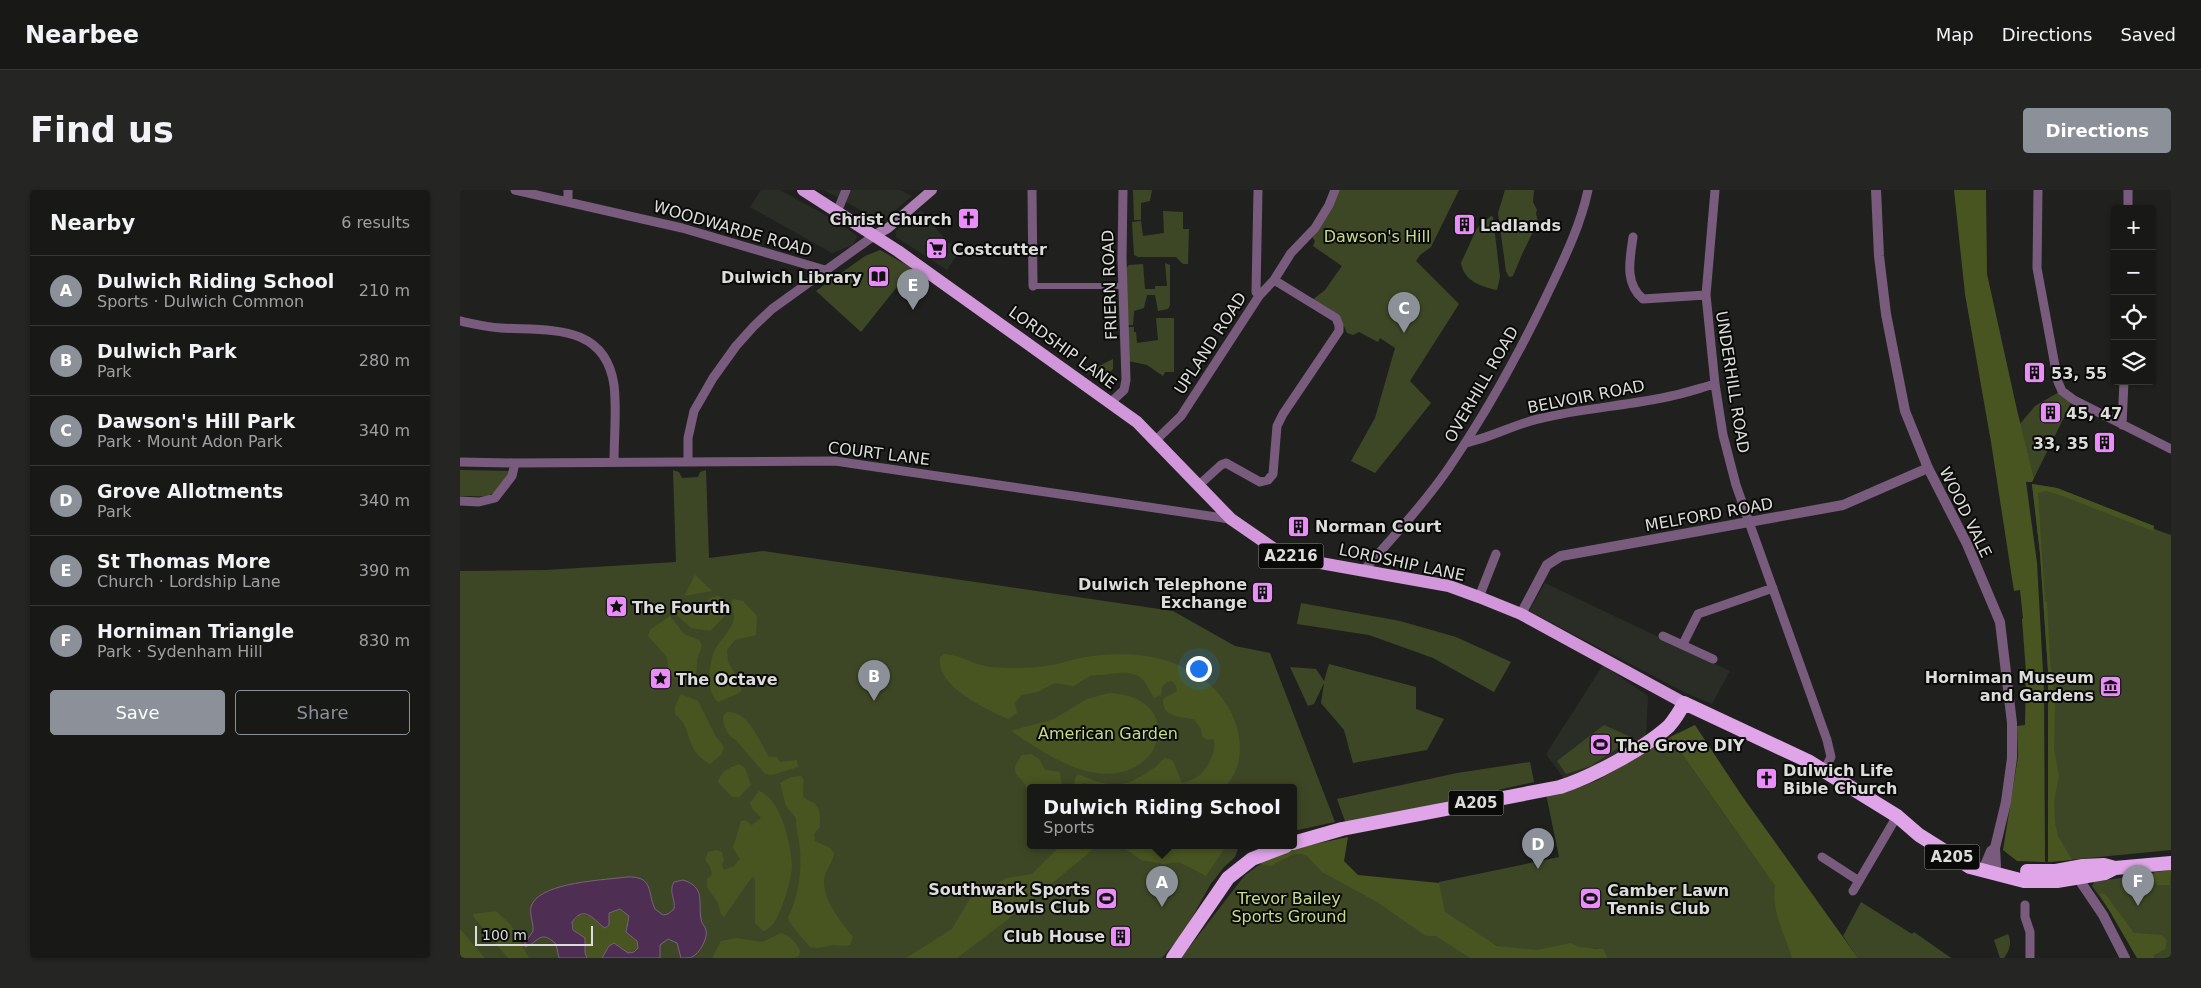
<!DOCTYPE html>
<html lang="en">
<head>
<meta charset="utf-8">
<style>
  :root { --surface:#181916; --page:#252623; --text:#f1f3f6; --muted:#9fa0a1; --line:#363835; --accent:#8c9099 }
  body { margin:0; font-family:"DejaVu Sans",sans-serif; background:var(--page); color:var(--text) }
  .controls { position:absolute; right:15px; top:15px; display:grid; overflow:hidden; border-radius:5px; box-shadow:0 1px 4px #0004 }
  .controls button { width:45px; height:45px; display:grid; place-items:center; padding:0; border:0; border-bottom:1px solid var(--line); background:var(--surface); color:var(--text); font:25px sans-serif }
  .scale { position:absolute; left:15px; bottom:12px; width:118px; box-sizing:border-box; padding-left:5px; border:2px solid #dcdcda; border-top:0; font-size:14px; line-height:18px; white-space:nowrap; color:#dcdcda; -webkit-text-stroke:4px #0a0b09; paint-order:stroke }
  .you { position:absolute; left:738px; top:478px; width:18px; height:18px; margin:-12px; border:4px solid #fff; border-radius:50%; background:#1a73e8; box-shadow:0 0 0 8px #1a73e833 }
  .badge { display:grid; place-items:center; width:32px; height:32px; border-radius:50%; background:var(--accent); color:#fff; font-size:16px; font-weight:700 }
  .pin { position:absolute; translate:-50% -41px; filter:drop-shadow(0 1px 2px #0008) }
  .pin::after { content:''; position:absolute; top:26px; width:18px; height:15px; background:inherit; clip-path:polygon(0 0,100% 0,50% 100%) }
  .popup { position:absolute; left:567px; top:594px; width:270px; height:65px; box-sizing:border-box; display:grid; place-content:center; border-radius:5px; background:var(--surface); filter:drop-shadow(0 1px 4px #0005); font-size:16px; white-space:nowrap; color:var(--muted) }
  .popup b { font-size:19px; color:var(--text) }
  .popup::after { content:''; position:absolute; left:50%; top:100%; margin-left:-10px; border:10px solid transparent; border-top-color:var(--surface) }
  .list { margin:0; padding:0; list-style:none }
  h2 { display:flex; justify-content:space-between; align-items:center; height:65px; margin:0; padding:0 20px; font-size:21px }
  h2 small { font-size:16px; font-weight:400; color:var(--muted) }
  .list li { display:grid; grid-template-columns:32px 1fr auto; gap:15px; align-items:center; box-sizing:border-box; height:70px; padding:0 20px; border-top:1px solid var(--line) }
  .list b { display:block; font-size:19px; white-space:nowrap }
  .list p { margin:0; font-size:16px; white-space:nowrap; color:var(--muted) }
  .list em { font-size:16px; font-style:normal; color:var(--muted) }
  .actions { display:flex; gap:10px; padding:15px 20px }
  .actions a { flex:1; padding:11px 0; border:1px solid var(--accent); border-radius:5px; text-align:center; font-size:18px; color:var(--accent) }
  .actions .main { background:var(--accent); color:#fff }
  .icon { flex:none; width:28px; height:28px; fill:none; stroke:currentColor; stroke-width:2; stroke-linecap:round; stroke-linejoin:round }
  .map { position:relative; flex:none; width:1711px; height:768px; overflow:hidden; border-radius:5px }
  header { display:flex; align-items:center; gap:30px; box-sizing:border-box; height:70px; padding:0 25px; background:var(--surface); border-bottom:1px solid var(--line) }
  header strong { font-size:24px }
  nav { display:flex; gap:28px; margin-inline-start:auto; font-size:18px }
  .intro { display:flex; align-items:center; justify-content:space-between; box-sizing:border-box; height:120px; padding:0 30px }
  h1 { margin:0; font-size:35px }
  .button { padding:12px 22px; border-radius:5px; background:var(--accent); color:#fff; font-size:18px; font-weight:700 }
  main { display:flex; gap:30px; padding:0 30px }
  aside { flex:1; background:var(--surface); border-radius:5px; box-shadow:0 1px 4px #0004 }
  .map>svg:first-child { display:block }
  .built { fill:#2a2d25 }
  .green { fill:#3e4725 }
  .forest { fill:#495521 }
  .water { fill:#4f2e54; stroke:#79627c }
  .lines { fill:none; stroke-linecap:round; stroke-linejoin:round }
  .pedestrian { stroke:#795c7d; stroke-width:6 }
  .minor { stroke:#795c7d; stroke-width:9 }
  .tertiary { stroke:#795c7d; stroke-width:10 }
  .secondary { stroke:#ab7db2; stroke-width:10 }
  .primary { stroke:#d296db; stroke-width:12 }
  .trunk { stroke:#e0a5e8; stroke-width:14 }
  .labels { text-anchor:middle; stroke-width:4; stroke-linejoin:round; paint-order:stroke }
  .shield { fill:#0a0b09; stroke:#9d9d9b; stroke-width:1 }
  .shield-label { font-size:15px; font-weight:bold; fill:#dcdcda }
  .poi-label { font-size:16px; font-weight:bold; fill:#dcdcda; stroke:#0a0b09; text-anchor:start }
  .street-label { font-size:16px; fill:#dcdcda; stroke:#0a0b09 }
  .park-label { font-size:16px; fill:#c7dc8b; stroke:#0a0b09 }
</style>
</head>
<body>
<header>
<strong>Nearbee</strong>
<nav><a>Map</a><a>Directions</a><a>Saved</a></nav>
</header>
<div class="intro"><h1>Find us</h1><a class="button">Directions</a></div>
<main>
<aside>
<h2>Nearby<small>6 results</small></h2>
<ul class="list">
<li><span class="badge">A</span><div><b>Dulwich Riding School</b><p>Sports · Dulwich Common</p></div><em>210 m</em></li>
<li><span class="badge">B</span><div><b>Dulwich Park</b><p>Park</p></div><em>280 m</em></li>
<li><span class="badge">C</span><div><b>Dawson's Hill Park</b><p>Park · Mount Adon Park</p></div><em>340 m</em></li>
<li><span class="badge">D</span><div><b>Grove Allotments</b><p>Park</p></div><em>340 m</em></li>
<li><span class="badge">E</span><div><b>St Thomas More</b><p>Church · Lordship Lane</p></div><em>390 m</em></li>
<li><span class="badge">F</span><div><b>Horniman Triangle</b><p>Park · Sydenham Hill</p></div><em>830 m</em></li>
</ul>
<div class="actions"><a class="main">Save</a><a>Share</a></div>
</aside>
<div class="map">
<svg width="1711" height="768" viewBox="0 0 1711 768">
  <rect width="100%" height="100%" fill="#20211e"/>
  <!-- built -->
  <path class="built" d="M301,0H320L378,32L397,46L393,55L372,63L290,17Z
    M364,0H441L452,6L419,34L397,18Z
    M461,20L488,53L503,56L487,80L436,47V41Z
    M1085,393L1270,481L1252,514L1226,503L1069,421Z
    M1143,475L1188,506L1186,546L1132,582L1105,590L1086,564Z"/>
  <!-- green -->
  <path class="green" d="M673,0H695H692L690,11L681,13V30H674Z
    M872,0H999L971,57L960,65L956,71L999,114L950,191L971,213L915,283L891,271L915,228L935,158L920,148L918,152L899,142L893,145L887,143L880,128L851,111L865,100L882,76L853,56L855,51L850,44Z
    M1045,0H1074L1073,12L1077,20L1076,23L1078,32L1063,62L1053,86L1049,87L1046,81L1038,23Z
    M703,21L723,22V39H729L728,74H723L716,67H678L674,65L672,32L681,31L683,46L704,43Z
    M1031,26L1033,27L1040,87L1037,100C1022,97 1004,91 1001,73L1017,38Z
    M420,60L452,78L401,142L356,101L405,66Z
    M705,73L710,75V115L708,119L698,121L695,105H687L684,118L674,121L673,135H667V77L669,75L683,74L685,99H695V96H707Z
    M696,128H714V182H705L703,186L687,175L668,171L667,137H674V142H676L677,153L698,150Z
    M653,169V179L646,186H634L627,182Z
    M1599,202L1612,211L1574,288L1560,234L1575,216Z
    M0,280L51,281C34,310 32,306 0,306Z
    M213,280L219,282L222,288L238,287L240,282L246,280L249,368L303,361L713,421L775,456L810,463L875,632L833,641V598H571V656H779L775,667L764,677L750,695L723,744L702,768H0V381L86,380L216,372Z
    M1572,294L1597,298L1694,336V339L1711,345V660L1588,672V481L1580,363Z
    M841,413L940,431L996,447L1051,472L1034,502L973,468L909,445L837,434Z
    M869,474L956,497V519L984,529L967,560L893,573L884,540L861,513L864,493L854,514L848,516L830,477L856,479L864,491Z
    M1144,535L1173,548L1131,576L1106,584L1097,571Z
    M1210,547L1366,768H1138L1137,758H1117L1060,768L978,724L979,692L1099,667L1086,604L1123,596L1138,590Z
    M1070,572L1074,592L886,634L877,609L997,583Z
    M840,657L1028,768H721L785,685L802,673Z
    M1711,680V768H1677L1652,724L1632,696L1634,692Z
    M1401,712L1452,744L1454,742L1491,768H1398L1383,746Z
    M1548,744C1552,752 1550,760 1544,768H1540L1534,750Z"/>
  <!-- forest -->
  <path class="forest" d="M1494,0H1526L1527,84L1557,220L1574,288L1572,292H1566L1577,373L1584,500L1585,672L1557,671L1543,660L1558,567L1557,536L1565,535L1566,482L1562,429L1563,428L1560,400L1554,401L1531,252L1505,104Z
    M1572,294L1597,298L1694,336L1693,341L1600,305L1586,301L1578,303L1585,412H1587L1590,470L1595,510L1594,559L1599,586L1594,611L1595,633L1598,646L1612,670L1588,672V481L1580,363Z
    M235,385L252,401L224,406Z
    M259,406L264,410L266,425L250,441L231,438L216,424L215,420L219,416L242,415L252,407Z
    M274,409L283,411L297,426L296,445L275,450L267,460L268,472L276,485L283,487L281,502L259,512C245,506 249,469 256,458C261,449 273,439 274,428C274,423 272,417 271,412Z
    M210,426L224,444L239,450L242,455L237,470L236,490L224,494L209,485L207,467L188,446L190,440Z
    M484,464C501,465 516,476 532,477C550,479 575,478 593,475C604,473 615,468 626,467C668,461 708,464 743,489C758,500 773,520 777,538C783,561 780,581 764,598H632L634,595L624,593L615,596L614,591L617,585H621C651,599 666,598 694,578C699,575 700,570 706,568L713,571L722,593C727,591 733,590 737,587C746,582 759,558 753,549L747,550L742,546L741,539L734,529C720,527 702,527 703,509L717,501L716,496L712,491L707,492L702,497L701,505L694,508C691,503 689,498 686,494C675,474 648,487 631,485L614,496L594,493L578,502L561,505L555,513L557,523L548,529C526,519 475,496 480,467Z
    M649,503C726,506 706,592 637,583C606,579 577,558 551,541L594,529L627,509Z
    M221,504L238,511L255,545L264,557L262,564L250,574C223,560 235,540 215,524V516Z
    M267,522C289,521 299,551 309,567H317L320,572L337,570L338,577L312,585L305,584L276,550C267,545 263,536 263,526Z
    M1235,535L1282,606L1398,768H1332C1325,744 1311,721 1315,696L1210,547Z
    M571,564L579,569L585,580L600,582L602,598H571V622L569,621C569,615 571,606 568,600C561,583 546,586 562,565Z
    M279,574L285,578L291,595L279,607H272L258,592C261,581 269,578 279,574Z
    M341,586L344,590C339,619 352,604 359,620C360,624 360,632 360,637L354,644L355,651L370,658L374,663C373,671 368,677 365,685C359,706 381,732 393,747L390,755C383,757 380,755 374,755C364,756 361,759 350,757C343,748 331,737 328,728C338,707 342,682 340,659C339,648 336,639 336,628L326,616L320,593L331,587Z
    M299,601C321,609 331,654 332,676C332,688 320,730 310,737C308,739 306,740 303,741L295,733V689L292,687L264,727L261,724L258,713L247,697V688L252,685L250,676L245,670L248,662L256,660L262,662L264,670L262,675L264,680L274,676L280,669L273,658L281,631L285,630L292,635L301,628L292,618L290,613Z
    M888,647L884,671L898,685L979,693L985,722L1037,756L1077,760L1111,753L1118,757L1143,759L1148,768H1010L976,746H966L917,712L862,682L847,666L841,664H834L810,676L801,674V672L827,660Z
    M600,656H766L746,686L719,672L704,674L681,670L664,658L637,656L555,724L497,768H446L492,739L511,707L547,688L572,684Z
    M1711,680L1710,695H1697L1691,686L1695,682Z
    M1639,703L1645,704L1674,743L1702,745L1707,751L1705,759L1694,765V768H1677Z
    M160,719L169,727V734L166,739L167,744L177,751V759L168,763L159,756H149L142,768H127L124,761L126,750L122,745L115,742L112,732L119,725L132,726L149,735V723Z
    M36,721L51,735L69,768H48L13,726V724Z
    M0,739L23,766L24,768H0Z
    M321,743C330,746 336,752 340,761L339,766L334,768H252L261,751L276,748L302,752Z"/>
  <!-- water -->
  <path class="water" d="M167,687C194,686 187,702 195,719L203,725L208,724L214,719C216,709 208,702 214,692L223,690C246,697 238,713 241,729C241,733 245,736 246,740C248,748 240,763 232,767C229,768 225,768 221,768L217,753L208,749L200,755V768H142L149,756L154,753L168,763L174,762L178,758L177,751L166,742L169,726L160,719L149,723V735L145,738C135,732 125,713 112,732L113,740L125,748V763L127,768H99L96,754C80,739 79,752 65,757V753L73,741C74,732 68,723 72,714C83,692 145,690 167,687Z"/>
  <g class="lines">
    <!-- pedestrian -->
    <path class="pedestrian" d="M573,96H663"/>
    <!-- minor -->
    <path class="minor" d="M55,0L222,38L365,80
      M108,0V12
      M572,0L573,96
      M1255,0L1246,105L1255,194L1263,245L1276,295L1289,332L1367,550L1371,567L1364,581
      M1578,0L1577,78L1598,192L1602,201L1614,210L1711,259
      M1668,19V0
      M377,22L386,0
      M1173,47C1170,69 1164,93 1183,109L1246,105
      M799,106L814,90L831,63L855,38L869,15L875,0
      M0,131C14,134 27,137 41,138C89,141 145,133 154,195C157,220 154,247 154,272
      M650,213L664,200L666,190L662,69L663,0
      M1662,235L1664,191
      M695,251L721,226L799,106L796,102L798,0
      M1005,253C1030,248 1053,235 1078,229C1122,218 1167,216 1211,206C1226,203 1240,198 1255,194
      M0,272L55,273L375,271L770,329
      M228,272V248L234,221L253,188L276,156L294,136L312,119L415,45
      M739,295L761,275L766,273L800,292L808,290L813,284L817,236L823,224L879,141V135L876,128L814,90
      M0,311L19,312L35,308L52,286L55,273
      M903,381C932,348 963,315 988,279C1025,225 1057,167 1085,109C1102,73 1120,38 1128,0
      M1019,407L1036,364
      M1203,446L1253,469
      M1223,454L1238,424L1313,398
      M1362,667L1399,691
      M1393,701L1437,626
      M1565,715V727L1570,742V768"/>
    <!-- tertiary -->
    <path class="tertiary" d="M1416,0L1419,66L1426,124L1445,221L1468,278L1507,354L1540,432L1552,533V568L1546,612L1535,658L1536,676
      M1061,424L1087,375L1101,366L1383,315L1468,278
      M1526,673L1531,661L1535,658
      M1613,685L1618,688L1643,725L1665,768"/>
    <!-- secondary -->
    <path class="secondary" d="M415,45L428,38L472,0"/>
    <!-- primary -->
    <path class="primary" d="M343,0L438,61L677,232L771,329L813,358L838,369L989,396L1019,407L1061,424L1224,513"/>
    <!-- trunk -->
    <path class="trunk" d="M833,653L882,639L1100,597C1132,587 1185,558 1209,536C1215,529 1220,521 1224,513L1348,571L1437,626L1459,645L1510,677L1564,691H1597L1645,683L1655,678
      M1567,681H1596L1623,676L1644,675L1655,678L1711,673
      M713,768L768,688L792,669L826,656"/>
  </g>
  <!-- icons -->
  <defs>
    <symbol id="church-square" viewBox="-11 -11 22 22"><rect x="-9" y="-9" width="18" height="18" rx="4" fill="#ec8cfa" stroke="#0a0b09"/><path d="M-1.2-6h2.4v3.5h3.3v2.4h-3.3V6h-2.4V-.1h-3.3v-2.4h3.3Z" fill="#111"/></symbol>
    <symbol id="building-square" viewBox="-11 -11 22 22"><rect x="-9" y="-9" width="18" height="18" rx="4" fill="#ec8cfa" stroke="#0a0b09"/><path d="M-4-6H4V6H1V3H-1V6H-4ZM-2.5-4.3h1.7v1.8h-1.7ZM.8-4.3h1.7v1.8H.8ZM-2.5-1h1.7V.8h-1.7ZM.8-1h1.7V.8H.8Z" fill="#111"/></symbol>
    <symbol id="supermarket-square" viewBox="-11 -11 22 22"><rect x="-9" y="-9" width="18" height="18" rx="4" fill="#ec8cfa" stroke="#0a0b09"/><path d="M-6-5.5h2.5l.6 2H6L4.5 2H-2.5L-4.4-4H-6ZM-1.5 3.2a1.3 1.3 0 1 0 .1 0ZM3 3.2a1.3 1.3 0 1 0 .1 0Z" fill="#111"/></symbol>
    <symbol id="library-square" viewBox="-11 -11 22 22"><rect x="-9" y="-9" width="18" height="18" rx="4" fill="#ec8cfa" stroke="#0a0b09"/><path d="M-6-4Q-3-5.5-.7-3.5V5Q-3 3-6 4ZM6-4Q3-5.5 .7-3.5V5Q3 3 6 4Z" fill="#111"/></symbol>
    <symbol id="sight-square" viewBox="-11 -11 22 22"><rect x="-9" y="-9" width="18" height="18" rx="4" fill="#ec8cfa" stroke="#0a0b09"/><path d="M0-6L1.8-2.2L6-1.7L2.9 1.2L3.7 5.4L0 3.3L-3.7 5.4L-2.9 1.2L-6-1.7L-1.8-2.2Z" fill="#111"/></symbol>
    <symbol id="museum-square" viewBox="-11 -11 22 22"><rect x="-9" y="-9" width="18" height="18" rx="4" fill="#ec8cfa" stroke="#0a0b09"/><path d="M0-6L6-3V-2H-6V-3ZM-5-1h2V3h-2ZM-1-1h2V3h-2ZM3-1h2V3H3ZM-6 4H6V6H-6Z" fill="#111"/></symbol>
    <symbol id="stadium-square" viewBox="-11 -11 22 22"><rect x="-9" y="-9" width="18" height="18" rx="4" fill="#ec8cfa" stroke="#0a0b09"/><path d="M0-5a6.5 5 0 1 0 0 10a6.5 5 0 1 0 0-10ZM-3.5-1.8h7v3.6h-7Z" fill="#111"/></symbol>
  </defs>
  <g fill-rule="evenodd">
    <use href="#church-square" x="496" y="16" width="25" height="25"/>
    <use href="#building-square" x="992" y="22" width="25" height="25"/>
    <use href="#supermarket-square" x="464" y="46" width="25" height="25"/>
    <use href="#library-square" x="406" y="74" width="25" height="25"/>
    <use href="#building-square" x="1562" y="170" width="25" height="25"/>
    <use href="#building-square" x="1578" y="210" width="25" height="25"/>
    <use href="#building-square" x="1632" y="240" width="25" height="25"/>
    <use href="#building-square" x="826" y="324" width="25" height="25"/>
    <use href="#building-square" x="790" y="390" width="25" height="25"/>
    <use href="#sight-square" x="144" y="404" width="25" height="25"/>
    <use href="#sight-square" x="188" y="476" width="25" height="25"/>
    <use href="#museum-square" x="1638" y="484" width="25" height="25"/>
    <use href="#stadium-square" x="1128" y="542" width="25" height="25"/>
    <use href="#church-square" x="1294" y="576" width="25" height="25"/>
    <use href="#stadium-square" x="634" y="696" width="25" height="25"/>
    <use href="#stadium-square" x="1118" y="696" width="25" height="25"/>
    <use href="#building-square" x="648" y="734" width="25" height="25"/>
  </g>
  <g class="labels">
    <!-- shield labels -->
    <g class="shield">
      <rect x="798.5" y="353.5" width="65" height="25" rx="4"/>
      <rect x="988.5" y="600.5" width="55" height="25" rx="4"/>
      <rect x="1464.5" y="654.5" width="55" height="25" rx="4"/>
    </g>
    <g class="shield-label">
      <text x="831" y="371">A2216</text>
      <text x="1016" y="618">A205</text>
      <text x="1492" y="672">A205</text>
    </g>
    <!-- poi labels -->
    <g class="poi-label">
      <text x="492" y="35" text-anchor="end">Christ Church</text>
      <text x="1020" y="41">Ladlands</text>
      <text x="492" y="65">Costcutter</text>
      <text x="402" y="93" text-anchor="end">Dulwich Library</text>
      <text x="1591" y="189">53, 55</text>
      <text x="1606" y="229">45, 47</text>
      <text x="1629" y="259" text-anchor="end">33, 35</text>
      <text x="855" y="342">Norman Court</text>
      <text x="787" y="400" text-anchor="end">Dulwich Telephone<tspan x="787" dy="18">Exchange</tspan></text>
      <text x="172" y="423">The Fourth</text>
      <text x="1634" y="493" text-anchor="end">Horniman Museum<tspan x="1634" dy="18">and Gardens</tspan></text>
      <text x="216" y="495">The Octave</text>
      <text x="1156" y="561">The Grove DIY</text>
      <text x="1323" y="586">Dulwich Life<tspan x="1323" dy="18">Bible Church</tspan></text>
      <text x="630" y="705" text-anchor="end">Southwark Sports<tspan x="630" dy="18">Bowls Club</tspan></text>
      <text x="1147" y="706">Camber Lawn<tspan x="1147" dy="18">Tennis Club</tspan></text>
      <text x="645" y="752" text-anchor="end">Club House</text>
    </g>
    <!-- street labels -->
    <g class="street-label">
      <text transform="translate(273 38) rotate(16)" y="6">WOODWARDE ROAD</text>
      <text transform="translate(649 95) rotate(-92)" y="6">FRIERN ROAD</text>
      <text transform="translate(750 153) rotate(-57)" y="6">UPLAND ROAD</text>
      <text transform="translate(603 157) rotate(36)" y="6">LORDSHIP LANE</text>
      <text transform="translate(1273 192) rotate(81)" y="6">UNDERHILL ROAD</text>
      <text transform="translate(1021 194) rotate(-60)" y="6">OVERHILL ROAD</text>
      <text transform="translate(1126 206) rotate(-11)" y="6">BELVOIR ROAD</text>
      <text transform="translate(419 263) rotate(7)" y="6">COURT LANE</text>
      <text transform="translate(1506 322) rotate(64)" y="6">WOOD VALE</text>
      <text transform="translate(1249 324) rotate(-10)" y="6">MELFORD ROAD</text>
      <text transform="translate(942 372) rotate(12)" y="6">LORDSHIP LANE</text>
    </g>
    <!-- park labels -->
    <g class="park-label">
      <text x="917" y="52">Dawson's Hill</text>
      <text x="648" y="549">American Garden</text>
      <text x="829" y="714">Trevor Bailey<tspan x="829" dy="18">Sports Ground</tspan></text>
    </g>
  </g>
</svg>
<div class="controls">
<button>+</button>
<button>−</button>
<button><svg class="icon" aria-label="locate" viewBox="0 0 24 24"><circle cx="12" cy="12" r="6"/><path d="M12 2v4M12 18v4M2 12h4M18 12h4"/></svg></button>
<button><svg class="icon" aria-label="layers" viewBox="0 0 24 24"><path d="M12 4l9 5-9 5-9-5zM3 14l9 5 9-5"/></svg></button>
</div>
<div class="scale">100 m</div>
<div class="you"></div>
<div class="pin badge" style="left:702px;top:717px">A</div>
<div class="popup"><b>Dulwich Riding School</b>Sports</div>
<div class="pin badge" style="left:414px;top:511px">B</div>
<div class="pin badge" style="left:944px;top:143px">C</div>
<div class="pin badge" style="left:1078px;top:679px">D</div>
<div class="pin badge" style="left:453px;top:120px">E</div>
<div class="pin badge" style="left:1678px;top:716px">F</div>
</div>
</main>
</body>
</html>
